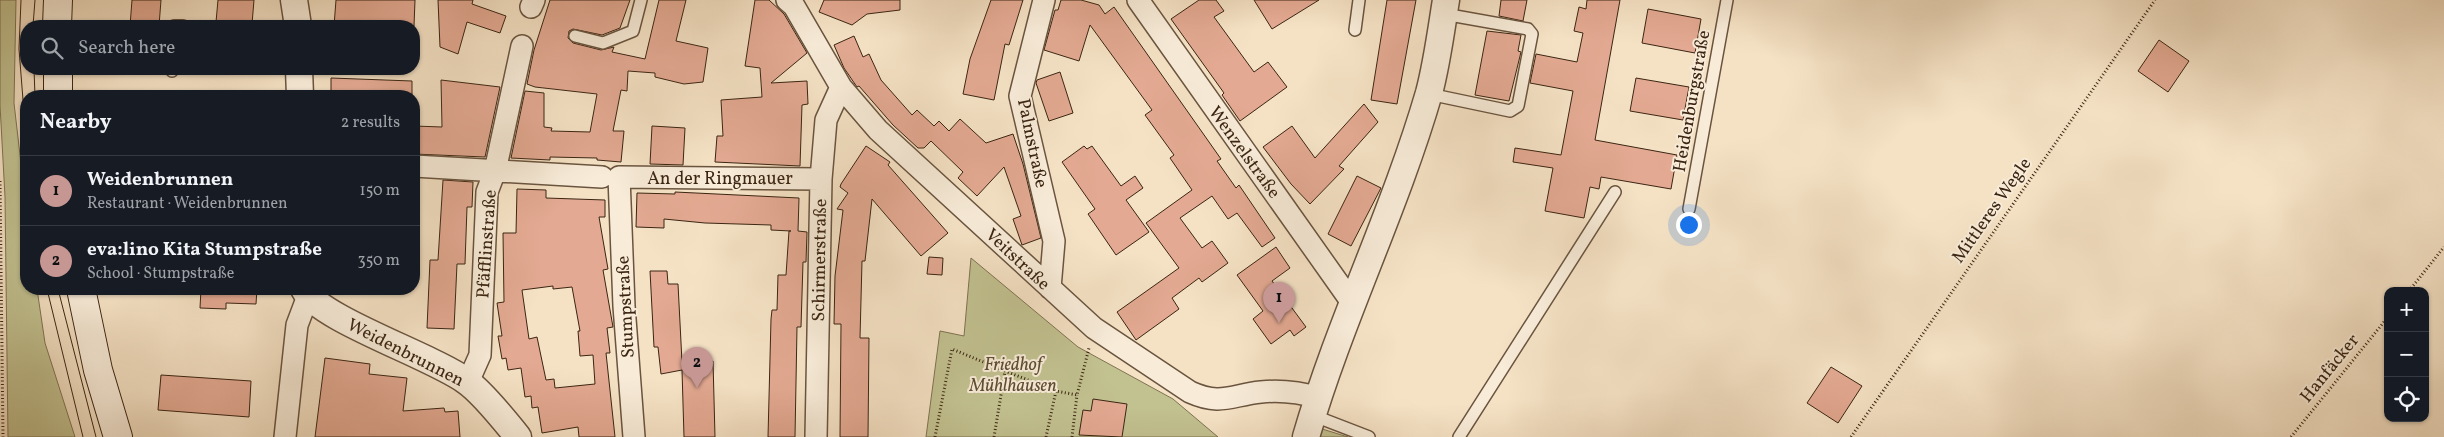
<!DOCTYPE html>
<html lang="en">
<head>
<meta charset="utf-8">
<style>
  :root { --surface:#171b24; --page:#242831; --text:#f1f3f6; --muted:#9ea1a6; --line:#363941; --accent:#c59692 }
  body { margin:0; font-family:Vollkorn,serif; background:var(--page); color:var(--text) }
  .controls { position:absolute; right:15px; bottom:15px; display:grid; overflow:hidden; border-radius:10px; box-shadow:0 1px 4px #0004 }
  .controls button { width:45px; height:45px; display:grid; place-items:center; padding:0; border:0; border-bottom:1px solid var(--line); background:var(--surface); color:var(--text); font:25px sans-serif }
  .you { position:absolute; left:1688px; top:224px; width:18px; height:18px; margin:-12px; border:4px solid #fff; border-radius:50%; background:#1a73e8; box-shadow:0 0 0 8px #1a73e833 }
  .badge { display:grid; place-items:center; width:32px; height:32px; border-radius:50%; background:var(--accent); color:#111; font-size:16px; font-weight:700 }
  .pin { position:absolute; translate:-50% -41px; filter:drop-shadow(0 1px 2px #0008) }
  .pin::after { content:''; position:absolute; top:26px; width:18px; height:15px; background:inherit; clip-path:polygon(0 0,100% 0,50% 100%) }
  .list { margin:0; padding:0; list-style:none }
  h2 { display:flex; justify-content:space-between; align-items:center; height:65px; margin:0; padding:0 20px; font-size:21px }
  h2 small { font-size:16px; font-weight:400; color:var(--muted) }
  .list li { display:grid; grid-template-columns:32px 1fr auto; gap:15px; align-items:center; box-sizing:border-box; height:70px; padding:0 20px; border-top:1px solid var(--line) }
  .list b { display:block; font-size:19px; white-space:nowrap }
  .list p { margin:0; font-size:16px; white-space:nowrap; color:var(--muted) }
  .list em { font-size:16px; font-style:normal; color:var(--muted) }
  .icon { flex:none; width:28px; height:28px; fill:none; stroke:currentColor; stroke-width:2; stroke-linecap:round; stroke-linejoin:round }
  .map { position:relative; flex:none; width:2444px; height:437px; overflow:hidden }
  .search { position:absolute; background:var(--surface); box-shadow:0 1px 4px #0004; left:20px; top:20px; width:400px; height:55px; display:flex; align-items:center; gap:12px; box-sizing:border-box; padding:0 18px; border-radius:20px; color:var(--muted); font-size:19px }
  .panel { position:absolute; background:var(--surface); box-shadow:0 1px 4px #0004; left:20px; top:90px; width:400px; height:205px; border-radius:20px }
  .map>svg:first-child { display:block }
  .green { fill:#c2c190; stroke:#7e7351 }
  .building { fill:#e3a992; stroke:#3b2512; fill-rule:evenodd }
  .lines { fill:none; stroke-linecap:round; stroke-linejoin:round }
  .service-casing { stroke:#6a543f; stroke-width:14 }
  .minor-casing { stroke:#6a543f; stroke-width:24 }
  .tertiary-casing { stroke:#6a543f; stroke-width:29 }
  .secondary-casing { stroke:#3b2512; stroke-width:30 }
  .path { stroke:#3b2512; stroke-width:3; stroke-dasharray:1 2.5; stroke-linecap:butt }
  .service { stroke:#f8ecd9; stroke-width:11 }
  .minor { stroke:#f8ecd9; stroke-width:21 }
  .tertiary { stroke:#f8ecd9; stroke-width:26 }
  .secondary { stroke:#f8ecd9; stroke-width:28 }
  .tram { stroke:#3b2512; stroke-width:1 }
  .labels { text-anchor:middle; stroke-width:4; stroke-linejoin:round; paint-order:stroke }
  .street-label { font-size:18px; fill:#3b2512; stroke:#f8ecd9 }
  .park-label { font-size:18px; font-style:italic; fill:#5d4c32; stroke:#f8ecd9 }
</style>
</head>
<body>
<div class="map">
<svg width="2444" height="437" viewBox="0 0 2444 437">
  <rect width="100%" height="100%" fill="#f5e2c5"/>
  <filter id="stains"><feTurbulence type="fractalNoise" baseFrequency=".004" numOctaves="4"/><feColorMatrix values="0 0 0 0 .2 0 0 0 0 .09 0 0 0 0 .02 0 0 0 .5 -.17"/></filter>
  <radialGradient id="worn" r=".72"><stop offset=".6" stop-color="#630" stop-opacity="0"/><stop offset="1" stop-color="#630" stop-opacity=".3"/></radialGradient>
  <!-- green -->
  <path class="green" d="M0,0H16L14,103L26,207V289H37L45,343L75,437H8L5,197L0,105Z
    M971,258L1078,347L1173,399L1218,437H926L940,331L964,336Z
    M1319,428L1348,437H1316Z"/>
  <!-- building -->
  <path class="building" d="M132,0H161L159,26H130Z
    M218,0H254L252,24L216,22Z
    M336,0H415L414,26H334Z
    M438,0H473L472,4L506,16L500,33L467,22L458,54L440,47Z
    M550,0H630L620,28L602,35L573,29L569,31L568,38L573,43L601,50L614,47L612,52L645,59L659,0H686L676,41L708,48L703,82L684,84L655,77V73L628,71L627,91L621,90L613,131H624L621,162L597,160V158L550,157V160L511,158L525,91L544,93V127L552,128L551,131L590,132L597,94L535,87L527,84L534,50Z
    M755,0H769L784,14L807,53L771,83L807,81L808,104L802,105L800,166L715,162L717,136H723L721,100L762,97L760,68L745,66Z
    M824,0H900V10L867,14L852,25L819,12Z
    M991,0H1023L1009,45L1005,44L994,100L963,94L970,59Z
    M1061,0H1081L1099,5L1105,14L1114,7L1221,159L1217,161L1236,188L1239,185L1275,238L1262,247L1237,213L1228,219L1212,196L1180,218L1202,248L1212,241L1228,263L1202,282L1199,278L1172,298L1179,309L1136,340L1117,312L1179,268L1146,223L1192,190L1170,158L1174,155L1145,115L1152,110L1090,25L1079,61L1044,50L1055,10H1058Z
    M1199,0H1216L1224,11L1214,17L1254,72L1268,62L1287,87L1240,121L1222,95L1224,93L1171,19Z
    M1254,0H1319L1272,29Z
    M1387,0H1416L1397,104L1371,100Z
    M1501,0H1527L1523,21L1499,16Z
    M1587,0H1620L1595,140L1677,155L1671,189L1601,177L1599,189L1590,187L1584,218L1545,211L1553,168L1513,162L1515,148L1561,155L1573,91L1530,83L1536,54L1577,62L1583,33L1574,31L1579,7L1586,9Z
    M1648,9L1701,19L1695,53L1642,43Z
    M1487,31L1521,35L1518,51L1521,52L1509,101L1475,95Z
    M854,36L863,57L869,54L881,80L912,115L917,110L934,126L939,121L949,131L960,119L986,143L1013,134L1023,164L1041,238L1022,245L1013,219L1021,216L1004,167L977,196L958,178L963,172L931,141L924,148H918L893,125L859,86L857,87L844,68L834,45Z
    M2159,40L2189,61L2168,92L2138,71Z
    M1060,72L1073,113L1049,121L1036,83L1037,80Z
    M331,78L412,81V96H331Z
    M1636,78L1689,87L1683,120L1630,111Z
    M441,80L500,87L485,157L414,154V126L442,127Z
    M1364,104L1378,122L1339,166L1344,169L1310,204L1291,184L1263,147L1292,126L1315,158Z
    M652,126L685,128L683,165L650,164Z
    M866,146L890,162L888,165L948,233L921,256L872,199L865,261H862L860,338H869L868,437H840L841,324H834L835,276L843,210L837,209L848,193L840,187L841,184Z
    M1084,146L1087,149L1092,146L1121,186L1135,176L1143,188L1126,200L1149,232L1116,255L1088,214L1095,209L1062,162Z
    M1357,176L1381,188L1351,246L1328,234Z
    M443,180L473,182L472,207H467L465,264H457L454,329L427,328L430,260H438Z
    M517,189L546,190V198L605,200V217H599L608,269L603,270L613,327L607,328L610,353H606L615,437H579L578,427L542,433L538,407L532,408L531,396L525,397L521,368L508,370L506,358L502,359L498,336H502L497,303L504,302L503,233H516ZM553,286V289L572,287L580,331H578L580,356L593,355L595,384L555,388L554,379L546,380L537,337L529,339L522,290Z
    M675,192L799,198L798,231L807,232L806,262H803L801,327H797L795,437H768L771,319L772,310H777L778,275H786L789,231H791L771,230V225L705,223L664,219V228L636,227L637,193L675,194Z
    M1276,247L1290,268L1272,281L1306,327L1294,336L1290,330L1271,344L1253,319L1263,311L1237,275Z
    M929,257L943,258L942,275L927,274Z
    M650,271H667L668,284H678L682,362L713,361L715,437H684L682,370L661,374L658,347H654Z
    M201,289H257L256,304L226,303V309L200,308Z
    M325,358L370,364L369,374L407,378L403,411L444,408L445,412L458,411L460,437H315Z
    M1831,367L1862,386L1838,423L1807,403Z
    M161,375L251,381L249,417L158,410Z
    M1093,399L1127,404L1122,437L1079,435L1083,410L1091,411Z"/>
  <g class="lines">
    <defs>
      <path id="service" d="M174,26H183
        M1355,30L1359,0
        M575,36L603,43L633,31L641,0
        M172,71V69
        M1429,94L1510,111L1518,106L1532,34L1528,29L1444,14
        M1689,209L1727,0
        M1312,415L1369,437
        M1459,437L1615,192"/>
      <path id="minor" d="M787,0L794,6L841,87L878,130L1094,328L1190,392C1221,406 1231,395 1261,392C1282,390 1299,392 1319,398
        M1044,0L1020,96L1054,241L1050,288
        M1138,0L1353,304
        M531,7L534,0
        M414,166L602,177
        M468,382L480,355L487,192L495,171L522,46
        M285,437L297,325L308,296
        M634,437L624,306L619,177L821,179
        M816,437L821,179L826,120L841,87"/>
      <path id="tertiary" d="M294,0L298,26
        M299,69L300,96
        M304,289C319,319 432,356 466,381C482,392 506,422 518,437
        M1306,437C1340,320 1395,210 1429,93C1437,63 1441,31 1446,0"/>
      <path id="secondary" d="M57,26L58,0
        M58,69V96
        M81,289L98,370L118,437"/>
    </defs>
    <!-- service casing -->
    <use href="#service" class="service-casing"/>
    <!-- minor casing -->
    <use href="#minor" class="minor-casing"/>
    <!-- tertiary casing -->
    <use href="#tertiary" class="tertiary-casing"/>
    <!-- secondary casing -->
    <use href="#secondary" class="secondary-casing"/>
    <!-- path -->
    <path class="path" d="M0,181L3,437
      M2409,291L2444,247
      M935,437L952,349L1005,371
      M994,437L1005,371L1056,391
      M1046,437L1056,391L1077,395L1089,348
      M1072,437L1077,395
      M1851,437L2155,0
      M2291,437L2388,317"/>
    <!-- service -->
    <use href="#service" class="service"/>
    <!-- minor -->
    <use href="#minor" class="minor"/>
    <!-- tertiary -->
    <use href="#tertiary" class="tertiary"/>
    <!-- secondary -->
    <use href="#secondary" class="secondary"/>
    <!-- tram -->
    <path class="tram" d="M21,0L19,49L26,138
      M33,26L35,0
      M34,69L35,96
      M47,289L83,437
      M58,289L96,437"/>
  </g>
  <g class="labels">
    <!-- street labels -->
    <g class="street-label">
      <text transform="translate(1691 101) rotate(-80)" y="6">Heidenburgstraße</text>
      <text transform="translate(1033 143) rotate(78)" y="6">Palmstraße</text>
      <text transform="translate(1245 152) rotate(54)" y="6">Wenzelstraße</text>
      <text x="720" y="184">An der Ringmauer</text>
      <text transform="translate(1991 210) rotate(-55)" y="6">Mittleres Wegle</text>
      <text transform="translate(486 244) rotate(-86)" y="6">Pfäfflinstraße</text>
      <text transform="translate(1018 259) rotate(43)" y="6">Veitstraße</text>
      <text transform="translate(819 260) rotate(-89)" y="6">Schirmerstraße</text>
      <text transform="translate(625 307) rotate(-93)" y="6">Stumpstraße</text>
      <text transform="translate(406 352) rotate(27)" y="6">Weidenbrunnen</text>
      <text transform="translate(2329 368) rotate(-51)" y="6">Hanfäcker</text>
    </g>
    <!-- park labels -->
    <g class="park-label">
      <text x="1013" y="370">Friedhof<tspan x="1013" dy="21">Mühlhausen</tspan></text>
    </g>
  </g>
  <rect width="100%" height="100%" filter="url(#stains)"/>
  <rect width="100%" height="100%" fill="url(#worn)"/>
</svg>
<div class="controls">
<button>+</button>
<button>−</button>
<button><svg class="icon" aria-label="locate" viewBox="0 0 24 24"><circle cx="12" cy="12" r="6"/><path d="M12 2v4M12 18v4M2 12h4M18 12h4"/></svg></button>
</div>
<div class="you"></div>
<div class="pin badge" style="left:1279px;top:323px">1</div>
<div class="pin badge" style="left:697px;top:388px">2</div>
<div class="search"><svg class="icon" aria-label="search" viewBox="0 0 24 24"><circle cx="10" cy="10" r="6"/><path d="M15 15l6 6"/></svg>Search here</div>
<section class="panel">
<h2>Nearby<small>2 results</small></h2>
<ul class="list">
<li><span class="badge">1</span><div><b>Weidenbrunnen</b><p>Restaurant · Weidenbrunnen</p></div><em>150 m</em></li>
<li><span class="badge">2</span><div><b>eva:lino Kita Stumpstraße</b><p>School · Stumpstraße</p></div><em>350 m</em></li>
</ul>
</section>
</div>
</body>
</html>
